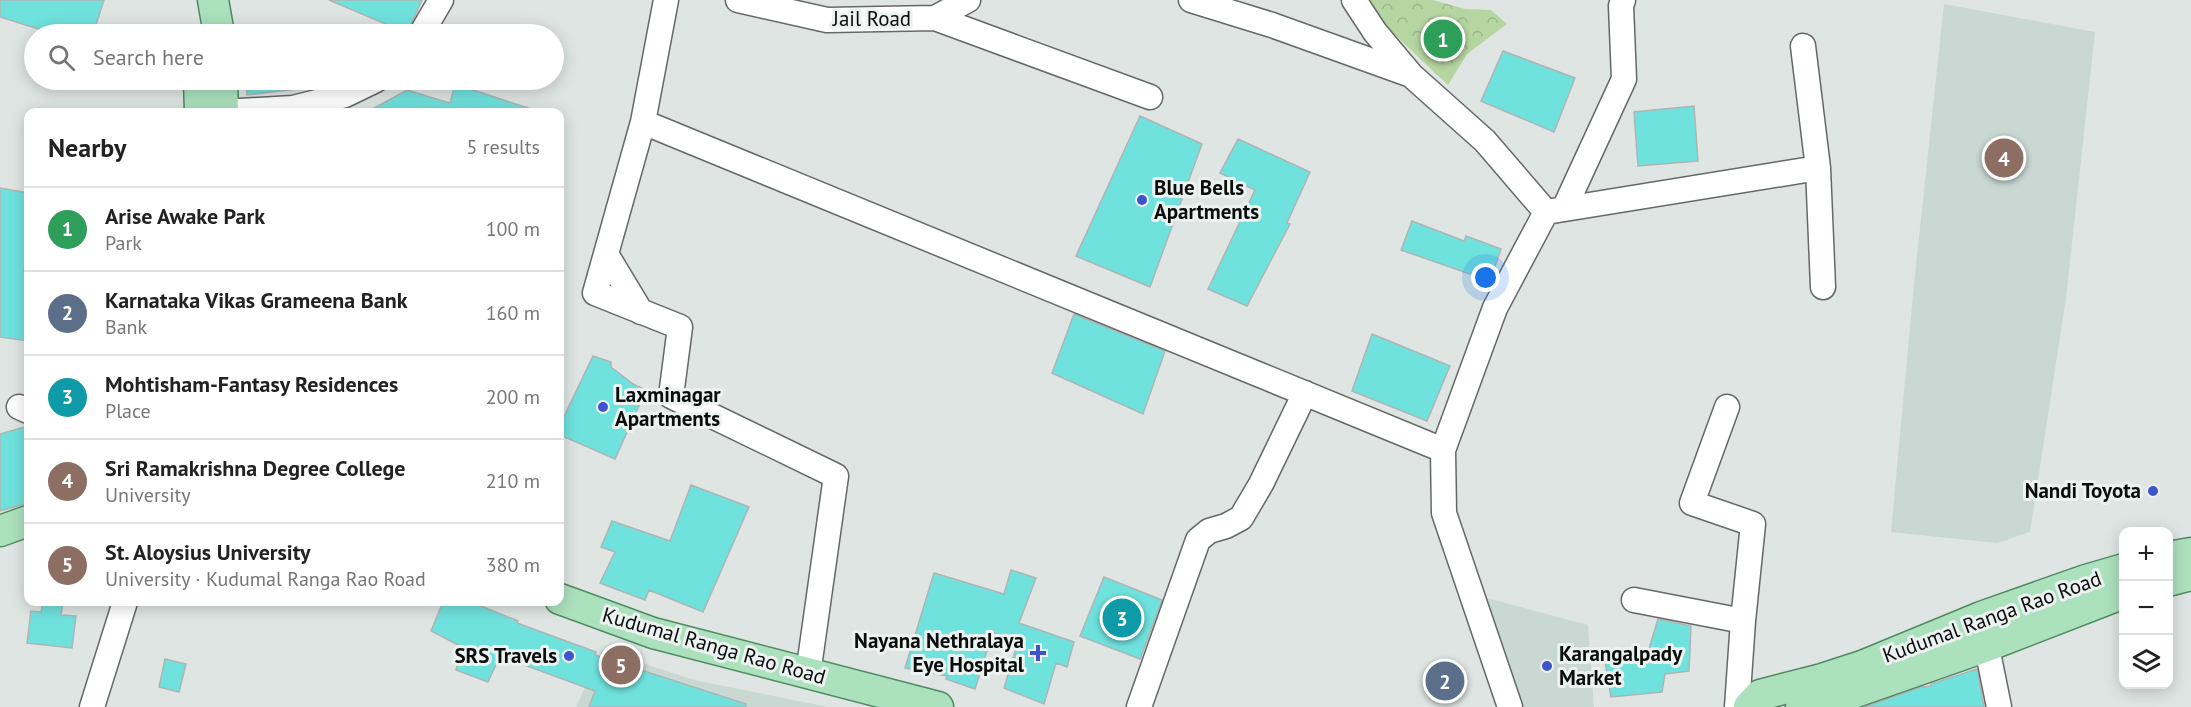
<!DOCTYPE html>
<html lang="en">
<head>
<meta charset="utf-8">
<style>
  :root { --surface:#fff; --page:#f2f2f2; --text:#222; --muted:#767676; --line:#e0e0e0; --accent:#7c3aed }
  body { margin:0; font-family:"PT Sans",sans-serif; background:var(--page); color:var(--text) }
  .controls { position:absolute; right:18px; bottom:18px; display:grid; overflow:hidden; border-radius:12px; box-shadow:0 3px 15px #0003 }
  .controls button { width:54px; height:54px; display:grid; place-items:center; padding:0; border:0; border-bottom:2px solid var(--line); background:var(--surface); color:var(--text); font:30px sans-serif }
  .you { position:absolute; left:1486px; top:278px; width:21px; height:21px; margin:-15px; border:4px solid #fff; border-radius:50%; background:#1a73e8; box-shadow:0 0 0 9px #1a73e833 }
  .badge { display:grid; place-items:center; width:39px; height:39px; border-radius:50%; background:var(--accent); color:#fff; font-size:20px; font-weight:700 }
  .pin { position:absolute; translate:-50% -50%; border:3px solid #fff; box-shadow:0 2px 6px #0006 }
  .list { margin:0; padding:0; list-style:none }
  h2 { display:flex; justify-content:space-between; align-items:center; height:78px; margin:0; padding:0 24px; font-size:26px }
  h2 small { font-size:20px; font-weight:400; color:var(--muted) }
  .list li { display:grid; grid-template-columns:39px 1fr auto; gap:18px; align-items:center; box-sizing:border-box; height:84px; padding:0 24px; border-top:2px solid var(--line) }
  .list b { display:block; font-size:22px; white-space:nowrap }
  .list p { margin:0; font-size:20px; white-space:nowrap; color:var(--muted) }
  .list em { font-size:20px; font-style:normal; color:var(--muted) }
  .icon { flex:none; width:33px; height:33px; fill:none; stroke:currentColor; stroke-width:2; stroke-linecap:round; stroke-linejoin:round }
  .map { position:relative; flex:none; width:2191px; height:707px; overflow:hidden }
  .search { position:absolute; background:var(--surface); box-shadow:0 3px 15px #0003; left:24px; top:24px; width:540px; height:66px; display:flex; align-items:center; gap:15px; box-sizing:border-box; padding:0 21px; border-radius:33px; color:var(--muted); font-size:22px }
  .panel { position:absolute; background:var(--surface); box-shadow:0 3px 15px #0003; left:24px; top:108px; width:540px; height:498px; border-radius:12px }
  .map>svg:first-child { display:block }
  .built { fill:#c9d8d3 }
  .park { fill:url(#park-crowns) }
  .building { fill:#70e2de; stroke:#aeb6b5; stroke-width:1.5 }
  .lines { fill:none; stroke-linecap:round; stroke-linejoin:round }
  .minor-casing { stroke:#636967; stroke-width:27 }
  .major-casing { stroke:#508a62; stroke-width:33 }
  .minor { stroke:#fff; stroke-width:24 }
  .major { stroke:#ace1bd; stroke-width:30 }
  .poi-dot { fill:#3f54c8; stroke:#ebf2f0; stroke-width:2 }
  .labels { text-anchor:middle; stroke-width:6; stroke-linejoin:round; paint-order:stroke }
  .street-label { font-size:21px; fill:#0b0d0c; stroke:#ebf2f0 }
  .poi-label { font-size:21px; font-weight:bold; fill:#0b0d0c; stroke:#ebf2f0; text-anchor:start }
</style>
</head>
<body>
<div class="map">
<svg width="2191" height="707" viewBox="0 0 2191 707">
  <defs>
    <pattern id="park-crowns" width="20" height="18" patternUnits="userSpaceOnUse" patternTransform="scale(1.5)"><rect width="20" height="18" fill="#b6d6a1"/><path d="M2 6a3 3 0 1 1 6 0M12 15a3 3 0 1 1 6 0" fill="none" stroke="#9bb689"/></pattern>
  </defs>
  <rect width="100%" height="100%" fill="#dee5e2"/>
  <!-- built -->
  <path class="built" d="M1944,4L2095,32L2066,298L2030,532L1997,543L1891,532L1914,284Z
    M1479,596L1588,625L1594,707H1518Z
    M602,650L694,680L828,707H576Z"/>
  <!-- park -->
  <path class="park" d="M1370,0H1433L1465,9L1491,10L1507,24L1467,54L1448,85L1377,18Z"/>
  <!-- building -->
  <path class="building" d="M0,0H104L93,34H54L0,17Z
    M329,0H422L407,33Z
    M1503,51L1575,78L1554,132L1481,101Z
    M246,80H305V88L247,95Z
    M455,84L534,110L533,112H367L407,90L450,103Z
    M1694,106L1698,161L1638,166L1634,112Z
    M1140,116L1202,144L1150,287L1076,256Z
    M1238,139L1310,172L1287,223L1290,224L1247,306L1208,289L1255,190L1220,173Z
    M0,188L28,193V242L24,271L28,272V341L0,337Z
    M1412,221L1464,241L1466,236L1501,249L1490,281L1401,250Z
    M1074,314L1165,351L1143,414L1052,373Z
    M1372,334L1450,366L1427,421L1352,391Z
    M593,356L611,362V367L633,384L646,390L615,459L560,435V425Z
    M28,426V503L0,511V434Z
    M691,485L749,507L703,612L649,590L645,600L600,583L615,552L601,547L612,521L670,541Z
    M1011,570L1036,578L1019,623L1074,642L1067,667L1056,663L1044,704L1004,688L1018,642L993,632L975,689L946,679L947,676L905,668L934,573L1004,594Z
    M1104,577L1162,600L1140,659L1080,636Z
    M43,602H63L61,615L76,616L72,648L27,643L31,611L41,612Z
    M443,602H471L518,621L517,623L596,652L595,655L746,704V707H589L595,691L500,656L488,682L456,670L462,647L431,631Z
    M1658,619L1691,626L1689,671L1665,674L1662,692L1611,697L1604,656L1645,662Z
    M165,659L186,664L179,692L159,687Z
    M1977,669L1984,707H1865L1921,687L1931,686V684Z"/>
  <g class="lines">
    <defs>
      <path id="minor" d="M666,0L643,122L595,293L680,327L671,396L836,476L808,674
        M738,0L827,20L935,18L968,0
        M1191,0L1272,25L1411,75L1485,141L1546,212L1495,308L1443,450L1444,513L1510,707
        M1354,0L1375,32L1411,75
        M935,18L1150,97
        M421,34L441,0
        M1803,46L1818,168L1823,287
        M223,112L293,108L345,95L376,80
        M643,122L1443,450
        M1564,209L1624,79L1621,6L1623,0
        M1546,212L1818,168
        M606,254L641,312
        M19,407L28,411
        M1727,407L1692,503L1753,524L1743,621L1737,707
        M1634,600L1743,621
        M1983,628L1999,707
        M92,707L125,602
        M1139,707L1198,540L1209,531L1226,526L1241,518L1261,484L1305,393"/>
      <path id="major" d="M213,0L219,34
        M199,80L200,112
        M222,80L223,112
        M0,531L28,521
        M2168,557L2191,553
        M2168,581L2191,575
        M560,599L653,633L938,707
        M1749,707L1760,695L1822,679L1862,666L1981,617L2086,580L2124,569
        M1801,707L1830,701L1987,646L2124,593"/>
    </defs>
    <!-- minor casing -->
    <use href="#minor" class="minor-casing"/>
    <!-- major casing -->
    <use href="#major" class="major-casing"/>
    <!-- minor -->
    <use href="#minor" class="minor"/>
    <!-- major -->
    <use href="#major" class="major"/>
  </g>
  <!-- markers -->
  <g class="poi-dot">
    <circle cx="1142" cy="200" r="6"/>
    <circle cx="603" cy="407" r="6"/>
    <circle cx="2153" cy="491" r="6"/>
    <path d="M1035 644h6v6h6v6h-6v6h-6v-6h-6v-6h6z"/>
    <circle cx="569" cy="656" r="6"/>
    <circle cx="1547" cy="666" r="6"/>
  </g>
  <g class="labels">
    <!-- street labels -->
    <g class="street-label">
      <text x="872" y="26">Jail Road</text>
      <text transform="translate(1992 617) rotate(-20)" y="7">Kudumal Ranga Rao Road</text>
      <text transform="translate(714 646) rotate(16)" y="7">Kudumal Ranga Rao Road</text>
    </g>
    <!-- poi labels -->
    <g class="poi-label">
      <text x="1154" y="195">Blue Bells<tspan x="1154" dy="24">Apartments</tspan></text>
      <text x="615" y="402">Laxminagar<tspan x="615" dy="24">Apartments</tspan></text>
      <text x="2141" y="498" text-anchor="end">Nandi Toyota</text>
      <text x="1024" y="648" text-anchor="end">Nayana Nethralaya<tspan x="1024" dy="24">Eye Hospital</tspan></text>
      <text x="1559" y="661">Karangalpady<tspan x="1559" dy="24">Market</tspan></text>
      <text x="557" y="663" text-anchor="end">SRS Travels</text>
    </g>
  </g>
</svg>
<div class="controls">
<button>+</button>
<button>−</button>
<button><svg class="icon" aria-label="layers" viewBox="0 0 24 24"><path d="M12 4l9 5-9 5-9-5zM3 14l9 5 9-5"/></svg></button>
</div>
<div class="you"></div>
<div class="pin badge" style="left:1443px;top:39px;background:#2e9e5b">1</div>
<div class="pin badge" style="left:1445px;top:681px;background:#5c6f8a">2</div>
<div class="pin badge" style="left:1122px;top:618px;background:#0f9aa8">3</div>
<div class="pin badge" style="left:2004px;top:158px;background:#8d6e63">4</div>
<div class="pin badge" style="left:621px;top:665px;background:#8d6e63">5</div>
<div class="search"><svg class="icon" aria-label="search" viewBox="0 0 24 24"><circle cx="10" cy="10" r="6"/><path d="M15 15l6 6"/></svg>Search here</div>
<section class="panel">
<h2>Nearby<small>5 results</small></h2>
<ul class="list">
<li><span class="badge" style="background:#2e9e5b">1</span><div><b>Arise Awake Park</b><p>Park</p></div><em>100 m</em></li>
<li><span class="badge" style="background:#5c6f8a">2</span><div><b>Karnataka Vikas Grameena Bank</b><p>Bank</p></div><em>160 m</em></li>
<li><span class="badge" style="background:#0f9aa8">3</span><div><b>Mohtisham-Fantasy Residences</b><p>Place</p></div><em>200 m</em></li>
<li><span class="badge" style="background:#8d6e63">4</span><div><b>Sri Ramakrishna Degree College</b><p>University</p></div><em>210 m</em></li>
<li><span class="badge" style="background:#8d6e63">5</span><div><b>St. Aloysius University</b><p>University · Kudumal Ranga Rao Road</p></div><em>380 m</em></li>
</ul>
</section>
</div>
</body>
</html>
